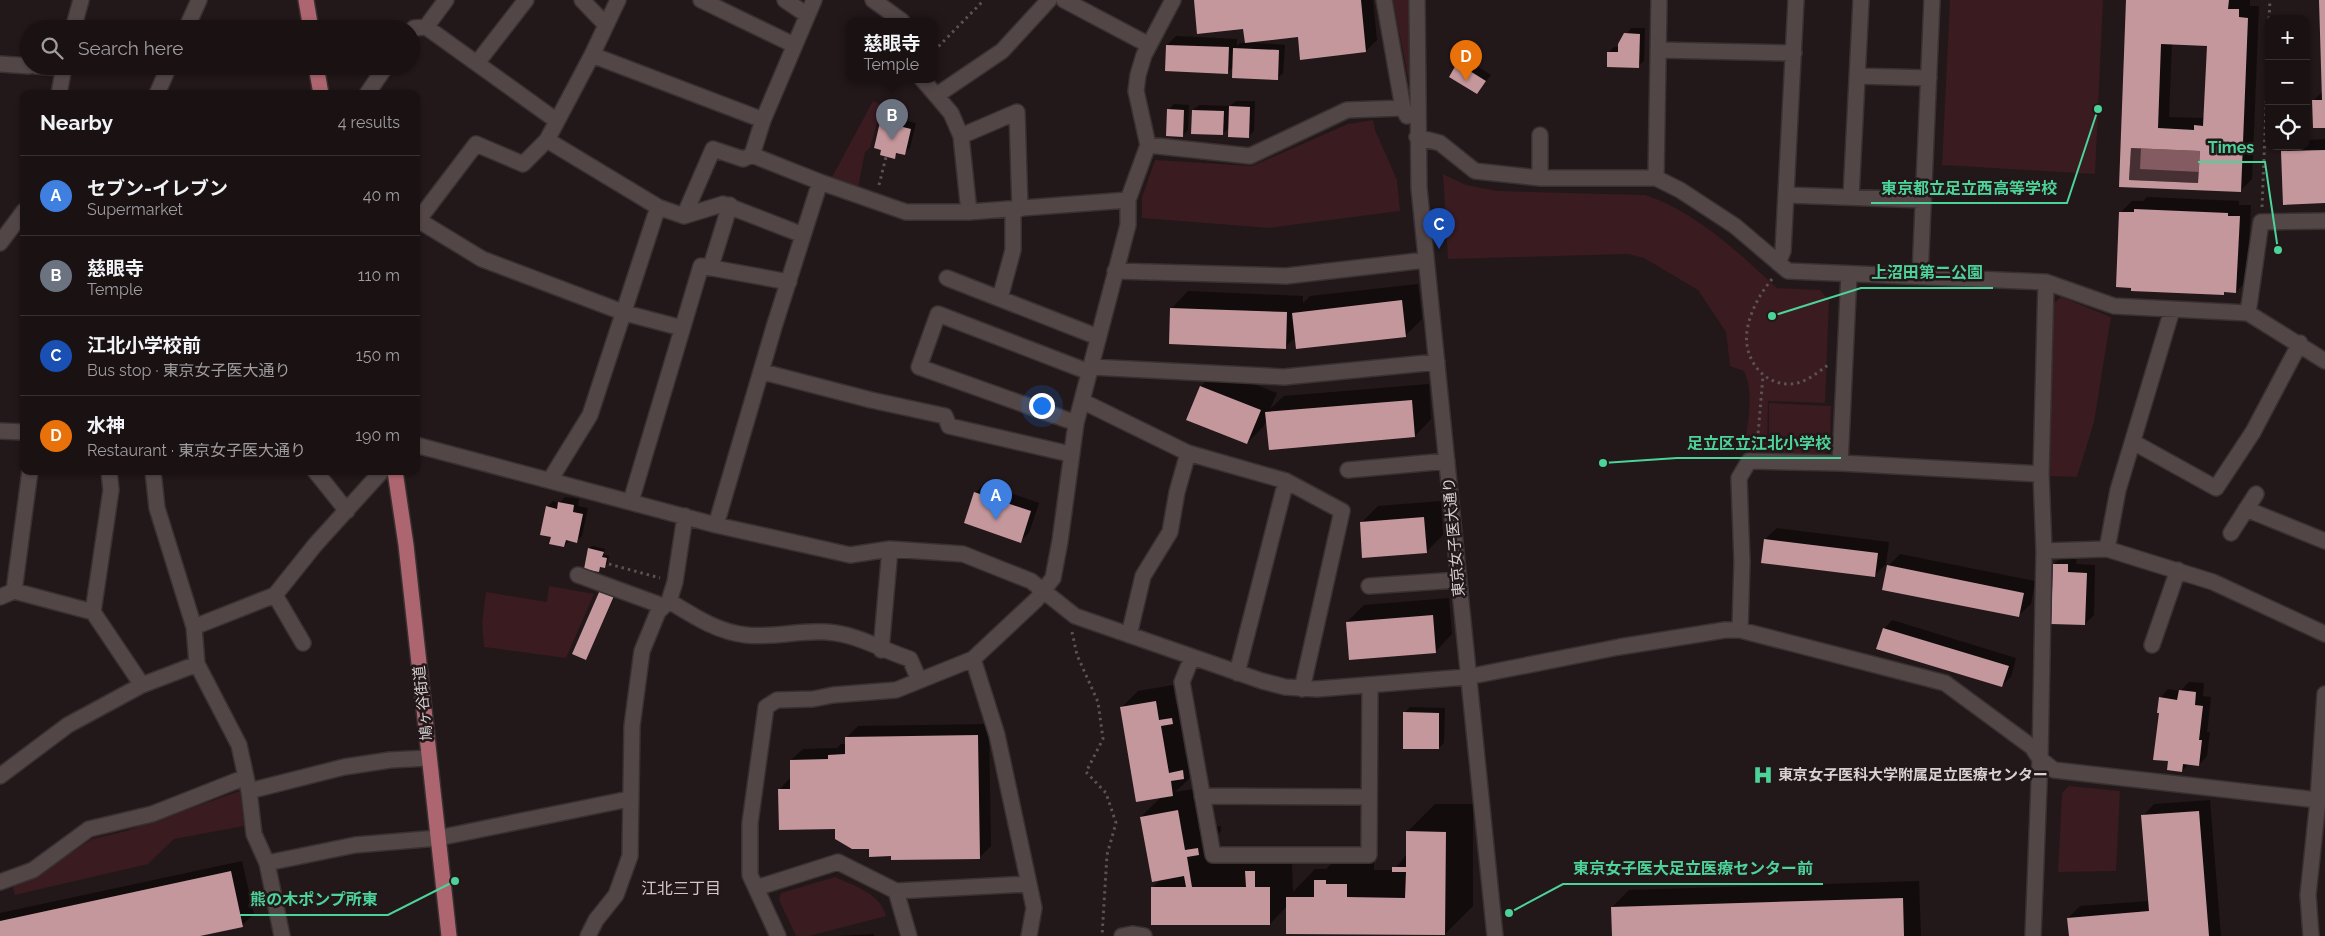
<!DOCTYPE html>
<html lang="en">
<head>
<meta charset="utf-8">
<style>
  :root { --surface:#1a1113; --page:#271f21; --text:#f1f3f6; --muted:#9f9da0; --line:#383133; --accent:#4cd39a }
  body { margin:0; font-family:Raleway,"Noto Sans JP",sans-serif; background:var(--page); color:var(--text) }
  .controls { position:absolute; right:15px; top:15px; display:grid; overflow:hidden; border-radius:10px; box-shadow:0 1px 4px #0004 }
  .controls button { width:45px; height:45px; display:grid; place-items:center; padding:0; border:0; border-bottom:1px solid var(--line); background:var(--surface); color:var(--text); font:25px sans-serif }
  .you { position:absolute; left:1041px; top:405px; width:18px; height:18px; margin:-12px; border:4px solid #fff; border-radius:50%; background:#1a73e8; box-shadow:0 0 0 8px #1a73e833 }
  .badge { display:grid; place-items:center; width:32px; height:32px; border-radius:50%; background:var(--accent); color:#fff; font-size:16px; font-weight:700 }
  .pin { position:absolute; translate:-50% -41px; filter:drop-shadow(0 1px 2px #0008) }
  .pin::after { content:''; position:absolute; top:26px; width:18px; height:15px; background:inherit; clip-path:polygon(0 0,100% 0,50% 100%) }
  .popup { position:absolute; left:846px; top:18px; width:92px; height:65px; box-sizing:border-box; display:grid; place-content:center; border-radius:10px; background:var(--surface); filter:drop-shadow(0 1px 4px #0005); font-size:16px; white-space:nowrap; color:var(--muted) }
  .popup b { font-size:19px; color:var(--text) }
  .popup::after { content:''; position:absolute; left:50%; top:100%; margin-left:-10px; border:10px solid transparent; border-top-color:var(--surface) }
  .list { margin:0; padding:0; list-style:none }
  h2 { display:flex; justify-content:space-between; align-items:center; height:65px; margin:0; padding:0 20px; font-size:21px }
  h2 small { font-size:16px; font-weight:400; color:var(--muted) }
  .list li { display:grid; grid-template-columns:32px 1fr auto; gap:15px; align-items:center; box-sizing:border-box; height:80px; padding:0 20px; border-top:1px solid var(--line) }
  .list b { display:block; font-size:19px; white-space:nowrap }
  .list p { margin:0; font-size:16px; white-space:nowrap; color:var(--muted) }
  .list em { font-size:16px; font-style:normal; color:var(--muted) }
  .icon { flex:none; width:28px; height:28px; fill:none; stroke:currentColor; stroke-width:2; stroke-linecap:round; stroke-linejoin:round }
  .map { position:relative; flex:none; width:2325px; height:936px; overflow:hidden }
  .search { position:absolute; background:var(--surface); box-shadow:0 1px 4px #0004; left:20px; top:20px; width:400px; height:55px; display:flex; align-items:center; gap:12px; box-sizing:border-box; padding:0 18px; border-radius:28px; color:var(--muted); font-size:19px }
  .panel { position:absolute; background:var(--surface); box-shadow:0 1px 4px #0004; left:20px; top:90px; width:400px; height:385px; border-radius:10px }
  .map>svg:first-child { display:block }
  .green { fill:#391b20 }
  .water { fill:#845b60 }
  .shadow { fill:#0007; fill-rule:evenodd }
  .building { fill:#c4979c; fill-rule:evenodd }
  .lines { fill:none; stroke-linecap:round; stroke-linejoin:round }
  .minor-casing { stroke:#383132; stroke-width:18 }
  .major-casing { stroke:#383132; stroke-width:18 }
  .path { stroke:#5c5254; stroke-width:3; stroke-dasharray:2.5 4; stroke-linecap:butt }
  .minor { stroke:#534647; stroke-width:15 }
  .major { stroke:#ad656f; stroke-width:15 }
  .labels { text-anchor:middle; stroke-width:5; stroke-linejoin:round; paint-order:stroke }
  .street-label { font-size:15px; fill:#d8d1d1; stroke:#221719 }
  .poi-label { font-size:15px; font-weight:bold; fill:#d8d1d1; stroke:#221719; text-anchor:start }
  .neighbourhood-label { font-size:16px; fill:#d4c5c6; stroke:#221719 }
  .leader { fill:none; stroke:#4cd39a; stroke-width:2 }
  .callout-dot { fill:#4cd39a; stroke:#221719; stroke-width:2 }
  .callout-label { font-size:16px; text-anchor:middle; font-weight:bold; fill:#4cd39a; stroke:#221719; stroke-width:5; stroke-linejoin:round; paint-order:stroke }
</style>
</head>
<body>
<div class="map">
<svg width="2325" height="936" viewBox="0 0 2325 936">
  <rect width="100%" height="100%" fill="#221719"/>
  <!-- green -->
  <path class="green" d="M1393,0H1409V82Z
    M1950,0H2103L2095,174L1942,165Z
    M873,101L890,109L886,121L878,119L870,148L865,152L858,188L831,179Z
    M1373,120L1375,130L1397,180L1400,211L1269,228L1142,218V197L1155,160L1252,166L1348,124Z
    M1443,174L1466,185L1497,191L1645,195C1695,211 1739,253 1777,288L1820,290L1829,300L1825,403L1768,401L1767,453L1744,450C1747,427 1755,393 1744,371L1730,366L1726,332L1698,290L1644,258L1628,254L1448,259Z
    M2061,297L2111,317L2094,422L2077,477L2049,476L2053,304Z
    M1769,403L1831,406L1830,448L1824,454L1769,453Z
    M549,586L594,594L566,658L484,647L482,622L486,592L547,602Z
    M2069,786L2120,791L2116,871L2058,872L2062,793Z
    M240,791L244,826L174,839L148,864L15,895L13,888L16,883L38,875L92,839L126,831Z
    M835,877C856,887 880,893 886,916L809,936H796L779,900L781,893Z"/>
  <!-- water -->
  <path class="water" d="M2131,148L2200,151L2198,183L2129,180Z"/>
  <!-- shadow -->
  <path class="shadow" d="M1195,0H1373L1377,40L1366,51L1299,36L1246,42L1285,45L1283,73L1277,79L1234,66L1227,73L1167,45L1176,36L1237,39V46L1240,43H1246L1244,27Z
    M2127,0H2250V6H2259L2252,179L2241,190L2120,185ZM2172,43L2208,45L2205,116L2202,118L2169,117ZM2141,148L2201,150L2200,172L2140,169Z
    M2320,0H2325V126L2313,101L2323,91Z
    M1631,28H1645L1644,61L1638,66L1608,53L1614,47H1619Z
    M1464,58L1491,75L1477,93L1458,64Z
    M1236,101H1255L1254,131L1248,137L1230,127L1222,134L1193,110L1199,105L1230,106Z
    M1174,104L1189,105L1188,130L1182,136L1168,110Z
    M896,111L909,114L907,121L916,123L910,148L904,153L899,152L894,157L881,122Z
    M2325,139V202L2282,152L2288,146H2306V140Z
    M2147,197L2239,201V205H2251L2247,280L2236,292L2226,291L2223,294L2121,212L2132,201H2143Z
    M1418,284L1422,319L1405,336L1296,337L1285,347L1172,308L1188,291L1303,296V303L1310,296Z
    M1218,370L1277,393L1270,409L1284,396L1429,384L1431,419L1415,436L1267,417L1264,426L1247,443L1201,386Z
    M984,484L1039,503L1029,533L1020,541L975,493Z
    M565,497L579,499L578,506L588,508L582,536L576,541L570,540L564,546L552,536L547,507L553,501L559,503Z
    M1441,501L1443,535L1426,552L1361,523L1378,506Z
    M1777,528L1889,542L1886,564L1874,576L1765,539Z
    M592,546L605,549L604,555L609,556L607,564L601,566L598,571L589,548Z
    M1900,554L2035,581L2031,604L2019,615L1888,566Z
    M2063,556H2077L2076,564L2095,565L2094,615L2085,624L2054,564Z
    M603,588L616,594L586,658Z
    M1449,598L1452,634L1436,651L1347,622L1364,605Z
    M1892,620L2016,658L2011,677L2002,685L1884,629Z
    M2189,682L2204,683L2203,696L2211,697L2207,732H2210L2207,756L2199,765L2189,764L2182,771L2170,760L2160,698L2168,689L2180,691Z
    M1173,685L1176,704L1188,702L1189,706L1179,716L1186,757L1200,754L1201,761L1189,772L1190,778L1175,792L1200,788L1208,828L1221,826V831L1211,842L1215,864H1254L1270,848H1277V864H1292L1293,892L1315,869H1326L1343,853L1374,856V870H1394L1407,854V832L1435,804H1473V906L1445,934L1287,906L1270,924L1152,888L1161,879L1141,817L1162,796L1121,708L1138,691Z
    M1410,707L1445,708L1444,743L1439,748L1404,713Z
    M989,724L991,846L979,858L892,855L870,848L836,828L780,789L791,777V760L803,749L837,748L841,744H846V738L858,726Z
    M2210,800L2221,936H2070L2068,918L2080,906L2150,901L2143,816L2154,804Z
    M242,861L254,914L242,925L194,936H0V913Z
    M1919,881L1921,936H1613L1612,907L1629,890Z
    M874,934V936H837Z"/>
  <!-- building -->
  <path class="building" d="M1194,0H1361L1366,52L1300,60L1298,37L1245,43L1243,29L1197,34Z
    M2126,0H2229L2228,9H2239V17L2248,18L2241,192L2119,187ZM2161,44L2207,46L2203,126L2194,125V130L2158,128ZM2131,148L2200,151L2198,183L2129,180Z
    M2319,0H2325V128H2313L2312,100H2322Z
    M1624,33L1640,34L1639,68L1607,67V52H1618V44Z
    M1166,45L1229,47L1228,74L1165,71Z
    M1233,48L1279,50L1278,80L1232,78Z
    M1457,63L1486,81L1477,94L1449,77Z
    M1229,106L1250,107L1249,138L1228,137Z
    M1167,109L1184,110L1183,137L1166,136Z
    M1192,110L1224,111L1223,135L1191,134Z
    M889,116L904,119L903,127L911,129L905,155L896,153L895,159L880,155L881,150L874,148L880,122L887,123Z
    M2325,150V203L2283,205L2281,151Z
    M2134,209L2228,213V216H2240L2236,293L2224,292V295L2131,291V288L2116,287L2119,212H2134Z
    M1402,300L1406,337L1296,349L1292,313Z
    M1170,308L1287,312L1286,349L1169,344Z
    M1200,386L1261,410L1247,444L1186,420Z
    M1412,400L1415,437L1269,450L1265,412Z
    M974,492L1031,511L1021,543L964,523Z
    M558,502L574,505L573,512L583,514L577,543L566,540L564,547L549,544L551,537L540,535L546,506L557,509Z
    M1424,517L1427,553L1362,558L1360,522Z
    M1764,539L1878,553L1875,577L1761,563Z
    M588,548L604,552L602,557L607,558L605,568L600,567L599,572L584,569Z
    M2053,564H2068V572L2087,573L2085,625L2051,624Z
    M1887,565L2024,593L2019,617L1882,590Z
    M600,590L614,596L586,660L572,654Z
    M1433,615L1436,653L1349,660L1346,622Z
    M1883,628L2009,666L2002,687L1876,649Z
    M2179,690L2196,692L2195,705L2203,706L2199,740H2202L2199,766L2183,764L2182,772L2167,770L2168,761L2153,760L2159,713H2157L2159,697L2177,700Z
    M1156,701L1159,720L1172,718L1173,724L1161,726L1169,773L1183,770L1184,779L1171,781L1173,796L1136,802L1120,707Z
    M1403,712L1439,713V749H1403Z
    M978,735L980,859L891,860V856L869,857V849H852L835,839V829L779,830L778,789H790V760L828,759V755L845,754V737Z
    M1178,810L1185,850L1198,848L1199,855L1187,857L1192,887H1246L1245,871H1255V887H1270V925H1151V887H1186L1184,876L1152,882L1140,817Z
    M2199,811L2209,936H2069L2067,918L2149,911L2141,815Z
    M1406,831L1446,832L1445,935L1286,934V897H1314V880H1326V884H1347V897L1405,898L1406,872H1392V867H1406Z
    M231,871L243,927L200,936H0V921Z
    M1903,898L1904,936H1612L1611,907Z"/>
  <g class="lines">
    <defs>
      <path id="minor" d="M582,0L606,25
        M701,0L794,45
        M785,0L807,15
        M814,0L763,120L752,155L820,182L906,212H969L1128,200
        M873,0L902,21
        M1064,0L1149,45
        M1384,0L1403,108L1407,116
        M1417,0L1419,188L1495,936
        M426,27L446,0
        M73,29L81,0
        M186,29L199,0
        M411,31L414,28L426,27L557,121
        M1658,50L1794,53
        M592,55L763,120
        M477,63L526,0
        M0,64L29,66
        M35,66L64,68
        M1857,76L1929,78
        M922,79L951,113L961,136L969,212
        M59,94L64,66
        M157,94L169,66
        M367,94L386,66
        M937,95L1002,51L1049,0
        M1540,135V178
        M961,136L1017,112L1020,209
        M1417,137L1440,143L1475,171L1540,178H1656L1680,190L1735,226L1788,271L2046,282L2114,306L2248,313L2325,361
        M547,140L658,207L684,216L723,204L803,235
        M1148,145L1250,156L1347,110L1403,108
        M1656,178L1659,0
        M1787,195L1923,200
        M1851,197L1861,0
        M684,216L713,149L743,159L752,155
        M418,220L482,259L625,313L682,328
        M416,223L476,144L523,164L547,140L592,55L618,0
        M0,243L24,211
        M1778,263L1783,251L1796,0
        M711,266L730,205
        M1115,271L1286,276L1426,260
        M1920,276L1932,0
        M947,278L1098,337
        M1000,298L1013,250V209
        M2248,313L2261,222L2325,221
        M1091,367L1284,377L1437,362
        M763,372L871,400L945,416L949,426L1070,454
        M1082,401L1188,453L1286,481L1342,511L1302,689
        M1076,423L919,367L938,314L1089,372
        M0,431L24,432
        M2133,442L2216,488L2253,432L2300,343
        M416,445L716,525L850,555L890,549L963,554L1031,581L1075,616L1262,681L1285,687L1317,689L1467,677L1619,647L1725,630H1740L1945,683L2032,747L2040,759L2054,770L2318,800
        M1840,463L1849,274
        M1348,470L1447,461
        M153,471L157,508L194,627L197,664L239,745L249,791L254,834L267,863L282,936
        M315,471L347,511
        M550,480L590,415L658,207
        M631,501L701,266L789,282
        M2246,509L2325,541
        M716,525L774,327L820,182
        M2231,533L2256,494
        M2107,549L2118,490L2172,310
        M2044,551L2107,549L2213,582L2325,634
        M578,575L663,606
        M1369,586L1458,580
        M14,591L93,612L142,685
        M275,595L303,643
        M0,597L14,591L30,471
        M669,601C692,615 717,632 746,635C772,638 800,630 827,632C857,634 882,650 910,659L919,680
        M93,612L111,490L109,471
        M194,627L275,595L315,545L382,471
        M1740,630L1742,562L1739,478L1749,461L1840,463L2041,474
        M1129,635L1143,576L1170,532L1177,492L1188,453
        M2152,645L2178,570
        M881,650L890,549
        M1192,657L1182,682L1213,855H1369L1370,685
        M1237,673L1286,481
        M0,776L68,725L142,685L197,664
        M249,791L344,767L390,760L429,758
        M1202,796L1369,797
        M267,863L355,845L438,838L629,799
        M0,882L33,870L89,829L152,814L246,777
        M756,888L838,862L896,891L909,936
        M896,891L1029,884
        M588,936L596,920L616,895L630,856L632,726L642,651L658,612L669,601L675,582L685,516
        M778,936L750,875V823L766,707L777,700L813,699L833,695L896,690L973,659
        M1029,936L1034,908L1029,884L997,735L973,659L1036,600L1053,578L1060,541L1076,423L1128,225V200L1148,145L1136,91L1138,75L1144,55L1173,0
        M1122,936L1132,934L1144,936
        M2033,936L2040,759L2044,551L2041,474L2046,282
        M2311,936L2308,895L2318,800L2325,694"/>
      <path id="major" d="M306,0L311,29
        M316,66L321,94
        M395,471L406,545L449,936"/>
    </defs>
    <!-- minor casing -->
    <use href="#minor" class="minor-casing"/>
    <!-- major casing -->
    <use href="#major" class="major-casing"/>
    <!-- path -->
    <path class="path" d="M2269,19L2270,0
      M934,51L984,0
      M879,185L886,157
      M2262,207L2269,35
      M1772,279C1760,294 1750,311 1747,331C1743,357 1762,385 1790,384C1804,384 1817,373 1828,365
      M1757,446L1763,376
      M609,564L660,578
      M1072,632L1077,655L1098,702L1103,739L1086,772L1106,793L1116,823L1107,855L1102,936"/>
    <!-- minor -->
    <use href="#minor" class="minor"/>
    <!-- major -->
    <use href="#major" class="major"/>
  </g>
  <!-- icons -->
  <defs>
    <symbol id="hospital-bare" viewBox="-9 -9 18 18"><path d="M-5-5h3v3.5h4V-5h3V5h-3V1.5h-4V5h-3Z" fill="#4cd39a" stroke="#221719" stroke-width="2.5" paint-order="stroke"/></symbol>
  </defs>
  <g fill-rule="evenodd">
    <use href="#hospital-bare" x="1749" y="761" width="28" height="28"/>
  </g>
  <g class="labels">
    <!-- street labels -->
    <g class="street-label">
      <text transform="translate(1454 537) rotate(-95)" y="5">東京女子医大通り</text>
      <text transform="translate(423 703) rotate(-96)" y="5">鳩ヶ谷街道</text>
    </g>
    <!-- poi labels -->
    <g class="poi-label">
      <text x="1778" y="780">東京女子医科大学附属足立医療センター</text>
    </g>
    <!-- neighbourhood labels -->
    <g class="neighbourhood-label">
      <text x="681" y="894">江北三丁目</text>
    </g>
  </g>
  <!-- callouts -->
  <path class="leader" d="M2278 250L2265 162H2198M2098 109L2067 203H1871M1772 316L1861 288H1993M1603 463L1677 458H1841M1509 913L1563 884H1823M455 881L388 915H240"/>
  <g class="callout-dot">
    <circle cx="2278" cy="250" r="5"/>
    <circle cx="2098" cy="109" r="5"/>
    <circle cx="1772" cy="316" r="5"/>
    <circle cx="1603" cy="463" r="5"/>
    <circle cx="1509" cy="913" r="5"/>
    <circle cx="455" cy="881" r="5"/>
  </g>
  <g class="callout-label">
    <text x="2231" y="153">Times</text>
    <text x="1969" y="194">東京都立足立西高等学校</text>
    <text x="1927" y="278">上沼田第二公園</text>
    <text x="1759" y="449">足立区立江北小学校</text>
    <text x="1693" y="874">東京女子医大足立医療センター前</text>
    <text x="314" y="905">熊の木ポンプ所東</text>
  </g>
</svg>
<div class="controls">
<button>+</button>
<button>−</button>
<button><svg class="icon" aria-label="locate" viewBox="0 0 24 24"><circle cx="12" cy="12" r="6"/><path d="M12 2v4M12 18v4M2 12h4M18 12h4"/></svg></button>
</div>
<div class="you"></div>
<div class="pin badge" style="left:996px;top:520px;background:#3f7fe0">A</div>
<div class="pin badge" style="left:892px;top:140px;background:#6b7280">B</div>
<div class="popup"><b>慈眼寺</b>Temple</div>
<div class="pin badge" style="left:1439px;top:249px;background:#1a4fb4">C</div>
<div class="pin badge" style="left:1466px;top:81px;background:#e8710a">D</div>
<div class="search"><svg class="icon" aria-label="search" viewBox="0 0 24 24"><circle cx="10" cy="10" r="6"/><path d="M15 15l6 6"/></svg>Search here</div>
<section class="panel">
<h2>Nearby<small>4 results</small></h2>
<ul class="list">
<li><span class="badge" style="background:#3f7fe0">A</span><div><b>セブン-イレブン</b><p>Supermarket</p></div><em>40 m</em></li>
<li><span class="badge" style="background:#6b7280">B</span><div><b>慈眼寺</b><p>Temple</p></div><em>110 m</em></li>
<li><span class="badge" style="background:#1a4fb4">C</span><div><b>江北小学校前</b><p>Bus stop · 東京女子医大通り</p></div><em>150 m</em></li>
<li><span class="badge" style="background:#e8710a">D</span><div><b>水神</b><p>Restaurant · 東京女子医大通り</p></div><em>190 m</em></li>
</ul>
</section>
</div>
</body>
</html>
